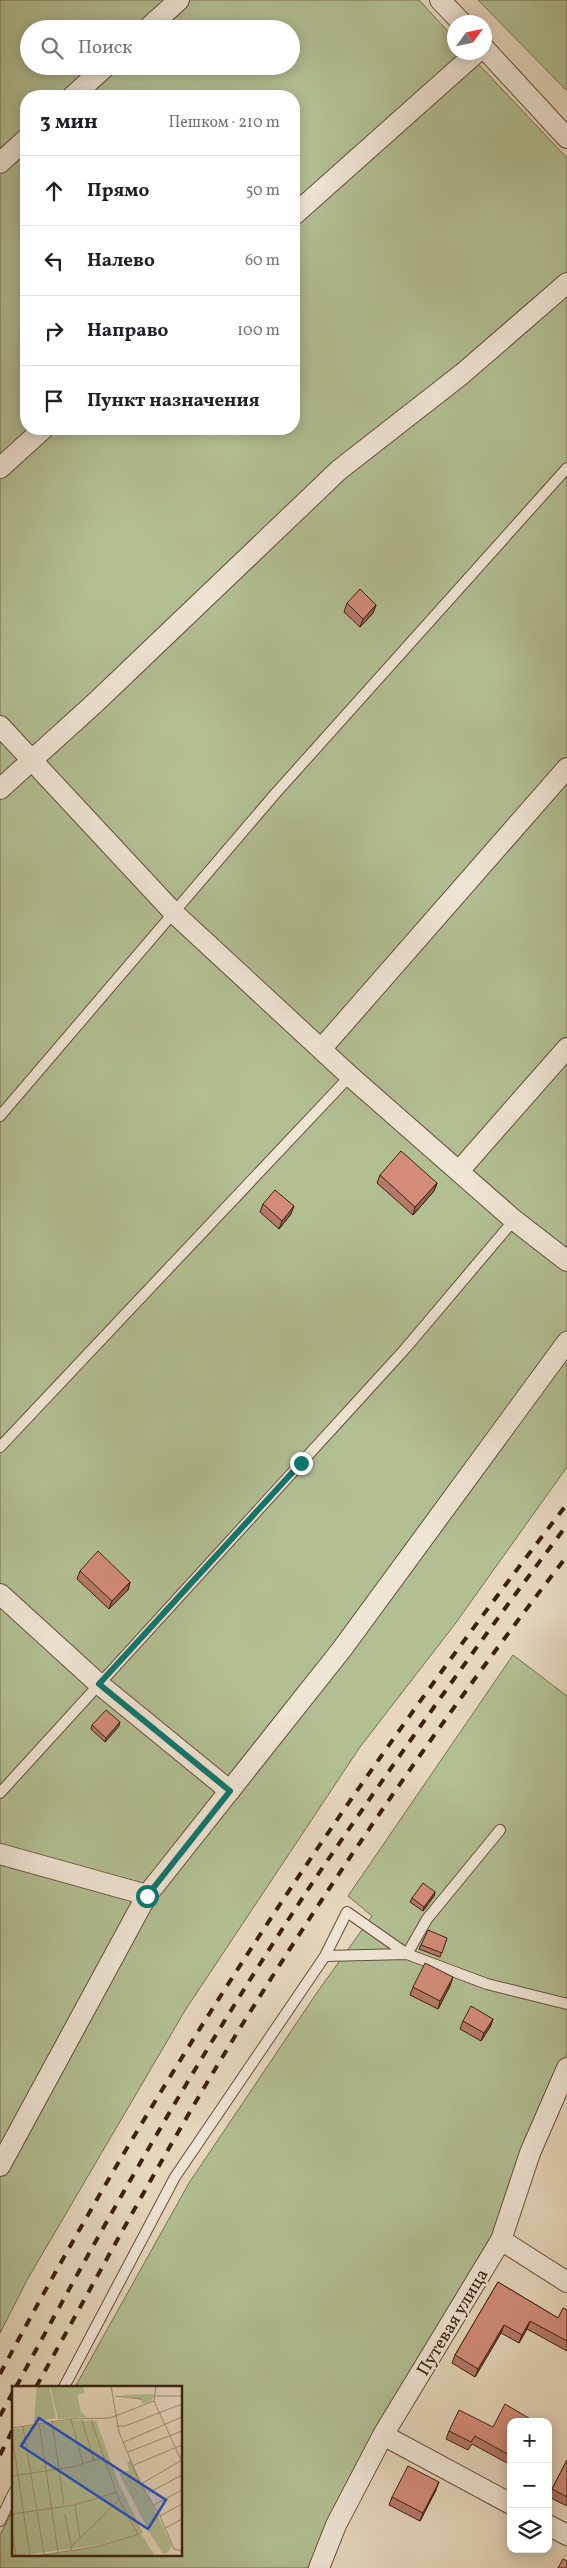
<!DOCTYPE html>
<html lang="ru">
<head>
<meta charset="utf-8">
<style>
  :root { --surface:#fff; --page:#f6f6f6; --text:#202124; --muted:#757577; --line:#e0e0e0 }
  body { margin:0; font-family:Vollkorn,serif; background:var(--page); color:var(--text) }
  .controls { position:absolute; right:15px; bottom:15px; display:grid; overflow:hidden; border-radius:10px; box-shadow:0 2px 12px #0003 }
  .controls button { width:45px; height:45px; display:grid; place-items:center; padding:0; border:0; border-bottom:1px solid var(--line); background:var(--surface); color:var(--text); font:25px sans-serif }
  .compass { position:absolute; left:447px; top:15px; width:45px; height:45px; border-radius:50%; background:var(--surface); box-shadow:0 2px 12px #0003; rotate:57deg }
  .stop { position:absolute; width:15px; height:15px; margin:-11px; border:4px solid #0f766e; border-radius:50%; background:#fff }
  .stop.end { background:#0f766e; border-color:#fff; box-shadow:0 1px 5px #0008 }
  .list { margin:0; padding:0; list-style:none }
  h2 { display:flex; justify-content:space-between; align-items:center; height:65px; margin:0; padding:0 20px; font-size:21px }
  h2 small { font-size:16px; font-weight:400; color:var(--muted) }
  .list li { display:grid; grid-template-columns:32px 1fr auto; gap:15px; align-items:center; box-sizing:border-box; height:70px; padding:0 20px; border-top:1px solid var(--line) }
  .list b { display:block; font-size:19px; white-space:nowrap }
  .list em { font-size:16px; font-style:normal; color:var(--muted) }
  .icon { flex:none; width:28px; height:28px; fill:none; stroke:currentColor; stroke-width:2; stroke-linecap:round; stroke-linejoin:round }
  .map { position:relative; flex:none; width:567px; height:2568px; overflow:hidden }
  .search { position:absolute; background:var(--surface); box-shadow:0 2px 12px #0003; left:20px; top:20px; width:280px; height:55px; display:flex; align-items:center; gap:12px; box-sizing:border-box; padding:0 18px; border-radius:28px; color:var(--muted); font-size:19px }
  .panel { position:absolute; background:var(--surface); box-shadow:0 2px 12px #0003; left:20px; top:90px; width:280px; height:345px; border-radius:20px }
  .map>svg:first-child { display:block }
  .green { fill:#b2bf93; stroke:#777050; fill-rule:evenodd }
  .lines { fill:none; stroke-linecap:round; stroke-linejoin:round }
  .service-casing { stroke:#664e3a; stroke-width:12 }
  .minor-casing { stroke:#664e3a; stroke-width:22 }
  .service { stroke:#efe5d4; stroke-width:10 }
  .minor { stroke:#efe5d4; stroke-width:20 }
  .rail { stroke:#3c210e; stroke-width:4; stroke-dasharray:9 9; stroke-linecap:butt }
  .wall { fill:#b67869; stroke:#3c210e }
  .shaded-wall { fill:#946255; stroke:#3c210e }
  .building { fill:#d48c7a; stroke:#3c210e }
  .route { stroke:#0f766e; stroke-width:6 }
  .labels { text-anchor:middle; stroke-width:4; stroke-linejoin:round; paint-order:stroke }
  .street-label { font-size:18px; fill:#3c210e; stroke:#efe5d4 }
  .inset-road { fill:none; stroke:#a28e77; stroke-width:1 }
  .view { fill:#1d4ed8; fill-opacity:0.15; stroke:#1d4ed8; stroke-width:2.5 }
  .inset-edge { fill:none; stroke:#3c210e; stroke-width:2.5 }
</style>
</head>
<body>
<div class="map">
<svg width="567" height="2568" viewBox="0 0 567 2568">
  <rect width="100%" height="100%" fill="#e6d7bd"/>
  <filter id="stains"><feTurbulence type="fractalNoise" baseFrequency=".004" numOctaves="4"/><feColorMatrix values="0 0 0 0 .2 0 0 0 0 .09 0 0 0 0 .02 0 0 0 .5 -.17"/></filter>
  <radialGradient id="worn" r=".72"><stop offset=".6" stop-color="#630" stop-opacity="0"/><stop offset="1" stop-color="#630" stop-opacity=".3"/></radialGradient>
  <!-- green -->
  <path class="green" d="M0,0H419L454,38V52L468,53L567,158V1467L455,1624L360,1747L186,2009L27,2280L0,2333ZM29,29H291V66H29ZM26,96H294V429H26Z
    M478,0H567V91Z
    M513,1655L567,1696V2053L522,2153L503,2229L419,2356L308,2568H0V2535L14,2508V2554H181V2387H75L189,2183L318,1991L372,1916L348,1896Z"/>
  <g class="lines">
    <defs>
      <path id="service" d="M0,1116L275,794L567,468
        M0,1447L350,1076
        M0,1793L405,1349L514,1220
        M500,1830L427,1919L407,1954L487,1984L567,2004
        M64,2387L175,2177L325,1956L347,1912L407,1954L325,1956
        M0,2521L14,2492"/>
      <path id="minor" d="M440,0L461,22
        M147,29L179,0
        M484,48L567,138
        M73,96L106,66
        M0,163L26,139
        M294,215L477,52
        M0,468L43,429
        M0,726L175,914L350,1076L514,1220L567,1261
        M0,789L95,703L339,470L462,374L567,283
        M322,1048L567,768
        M459,1171L567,1048
        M0,1594L99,1684L230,1791
        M0,1854L147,1895
        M0,2166L147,1895L342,1649L567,1342
        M501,2240L567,2282
        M383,2435L511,2504
        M548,2525L567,2535
        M319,2568L336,2525L383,2435L501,2240L530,2153L567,2068"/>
    </defs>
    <!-- service casing -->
    <use href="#service" class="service-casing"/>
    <!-- minor casing -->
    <use href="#minor" class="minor-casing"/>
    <!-- service -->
    <use href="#service" class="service"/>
    <!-- minor -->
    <use href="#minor" class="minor"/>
    <!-- rail -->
    <path class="rail" d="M0,2374C163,2067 355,1779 567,1504
      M16,2387C110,2212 209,2038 319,1873C399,1755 481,1639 567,1525
      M36,2387C106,2261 174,2134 250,2012C348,1855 454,1702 567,1556
      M0,2416L14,2390
      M0,2455L14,2427"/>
  </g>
  <!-- wall -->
  <path class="wall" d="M347,603L376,605L373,613L360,627L344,612Z
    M380,1175L437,1183L434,1191L413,1215L377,1183Z
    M263,1204L291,1214L279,1229L260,1212Z
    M80,1571L130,1582L128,1590L109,1609L77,1579Z
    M92,1725L119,1726L105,1742L91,1729Z
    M435,1892L434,1896L423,1911L410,1902L412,1898Z
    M447,1938L440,1957L419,1949L421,1945Z
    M450,1986L438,2009L410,1995L413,1987Z
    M493,2019L490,2027L481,2041L460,2029L463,2021Z
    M498,2282L558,2318L567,2310V2351L527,2329L519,2343L501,2333L475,2377L452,2363L455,2355Z
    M511,2422V2461L509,2464L472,2444L468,2450L446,2439L449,2431L493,2427Z
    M567,2460V2506L549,2497L552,2489Z
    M436,2490L420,2521L389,2505L392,2497Z"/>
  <!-- shaded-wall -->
  <path class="shaded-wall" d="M376,605L373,613L360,627L363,619Z
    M437,1183L434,1191L413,1215L415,1207Z
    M294,1206L291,1214L279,1229L282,1221Z
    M130,1582L128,1590L109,1609L112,1601Z
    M120,1722L119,1726L105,1742L106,1738Z
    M435,1892L434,1896L423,1911L424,1907Z
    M453,1977L450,1986L438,2009L440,2001Z
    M493,2019L490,2027L481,2041L484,2033Z
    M530,2321L527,2329L519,2343L522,2335Z
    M504,2325L501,2333L475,2377L478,2369Z
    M439,2482L436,2490L420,2521L423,2513Z"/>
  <!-- building -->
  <path class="building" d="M360,589L376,605L363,619L347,603Z
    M401,1151L437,1183L415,1207L380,1175Z
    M275,1190L294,1206L282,1221L263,1204Z
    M98,1551L130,1582L112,1601L80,1571Z
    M106,1710L120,1722L106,1738L92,1725Z
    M423,1883L435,1892L424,1907L412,1898Z
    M428,1930L447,1938L442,1953L421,1945Z
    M425,1963L453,1977L440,2001L413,1987Z
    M471,2006L493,2019L484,2033L463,2021Z
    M498,2282L558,2318L563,2308L567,2310V2341L530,2321L522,2335L504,2325L478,2369L455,2355Z
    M505,2404L532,2420L531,2422H511V2456L475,2436L471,2442L449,2431L459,2410L493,2427Z
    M567,2460V2497L552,2489Z
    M408,2466L439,2482L423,2513L392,2497Z
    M563,2559L567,2561V2568H558Z"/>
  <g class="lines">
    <!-- route -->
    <path class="route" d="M147,1896L230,1791L99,1684L301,1463"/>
  </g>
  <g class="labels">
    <!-- street labels -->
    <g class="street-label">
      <text transform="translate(452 2322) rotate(-59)" y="6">Путевая улица</text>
    </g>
  </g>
  <!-- overview -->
  <g transform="translate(12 2386)">
    <rect width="170" height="170" fill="#e6d7bd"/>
    <path d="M25,0H37L44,32L22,36ZM38,0H71L73,7L65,9L69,26L75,31L46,33ZM143,8L139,15L130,18L129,14L109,9ZM57,34L84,35L107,98L131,147L82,160L0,170V43ZM119,74L160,160L155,167L151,168L139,149L107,88L117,84L115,76ZM126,148L130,149L143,170H26L82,161Z" fill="#b2bf93"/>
    <path class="inset-road" d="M99,0L107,46L127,95L148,130L162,163L170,165M144,0L142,15L170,76M103,10L129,13M143,10H170M59,33L71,78M70,34L82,75M79,34L107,114L126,148M40,35L52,119M27,37L46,166M11,40L32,168M106,40H113L170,18M0,42L58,33L98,32L142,15M0,49L18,170M112,56L170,31M116,66L170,45M122,79L170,59M0,90L60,81L92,71M129,98L170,74M136,107L170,89M63,119L68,152M142,119L170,104M0,128L63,119L105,106M53,128L59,160M148,130L170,118M153,142L170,133M0,144L4,170M59,164V161L107,114M23,170L83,161L128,148"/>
    <path class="view" d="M27,32L154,114L136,143L9,60Z"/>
    <rect width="170" height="170" class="inset-edge"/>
  </g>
  <rect width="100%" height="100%" filter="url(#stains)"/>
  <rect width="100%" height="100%" fill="url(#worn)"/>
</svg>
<div class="controls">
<button>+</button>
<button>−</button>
<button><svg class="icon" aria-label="layers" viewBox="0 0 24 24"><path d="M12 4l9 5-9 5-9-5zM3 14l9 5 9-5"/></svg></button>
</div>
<svg class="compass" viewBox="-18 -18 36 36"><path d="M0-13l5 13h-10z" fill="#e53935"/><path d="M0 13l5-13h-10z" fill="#757577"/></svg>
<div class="stop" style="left:147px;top:1896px"></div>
<div class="stop end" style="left:301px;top:1463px"></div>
<div class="search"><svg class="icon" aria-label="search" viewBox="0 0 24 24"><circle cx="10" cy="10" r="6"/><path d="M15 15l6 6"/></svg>Поиск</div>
<section class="panel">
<h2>3 мин<small>Пешком · 210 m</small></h2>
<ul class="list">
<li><svg class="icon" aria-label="ahead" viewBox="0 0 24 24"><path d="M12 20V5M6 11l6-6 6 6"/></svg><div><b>Прямо</b></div><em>50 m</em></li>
<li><svg class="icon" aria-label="left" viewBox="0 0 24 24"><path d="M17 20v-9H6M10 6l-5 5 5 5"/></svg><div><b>Налево</b></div><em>60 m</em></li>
<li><svg class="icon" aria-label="right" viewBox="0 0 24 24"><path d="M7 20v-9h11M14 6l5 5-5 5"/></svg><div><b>Направо</b></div><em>100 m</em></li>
<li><svg class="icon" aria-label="arrive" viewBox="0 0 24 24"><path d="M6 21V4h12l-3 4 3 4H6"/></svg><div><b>Пункт назначения</b></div></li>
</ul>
</section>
</div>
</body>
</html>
